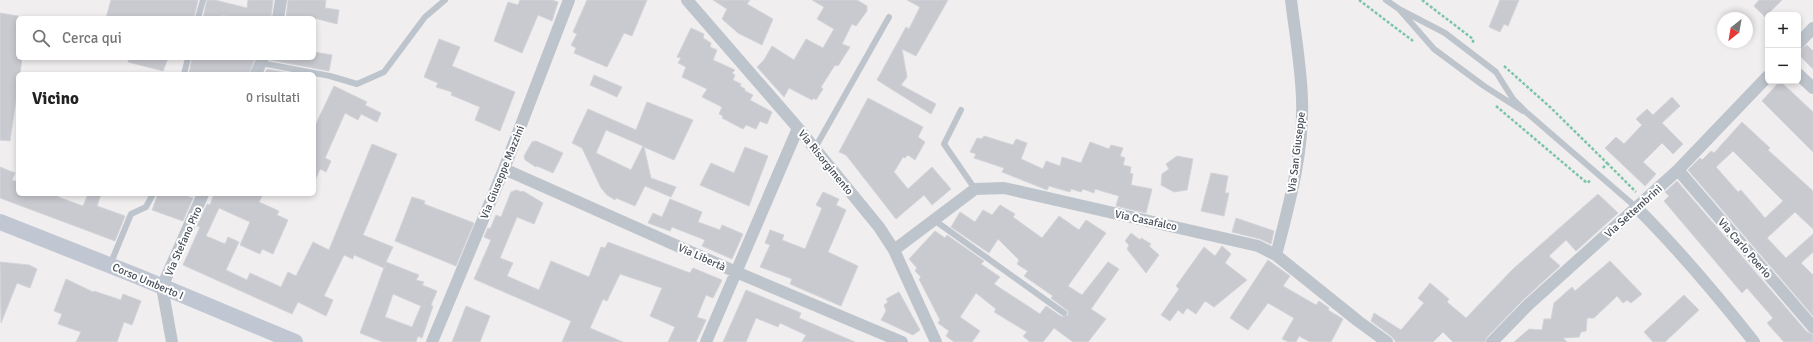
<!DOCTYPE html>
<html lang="it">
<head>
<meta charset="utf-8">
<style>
  :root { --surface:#fff; --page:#f2f2f2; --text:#222; --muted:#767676; --line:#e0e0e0 }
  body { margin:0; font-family:Signika,sans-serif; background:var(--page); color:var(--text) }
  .controls { position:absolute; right:12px; top:12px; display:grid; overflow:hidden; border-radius:6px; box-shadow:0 2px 6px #0003 }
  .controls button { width:36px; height:36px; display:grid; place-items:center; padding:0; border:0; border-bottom:1px solid var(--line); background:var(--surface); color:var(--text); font:20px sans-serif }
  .compass { position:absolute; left:1717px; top:12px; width:36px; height:36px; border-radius:50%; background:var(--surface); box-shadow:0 2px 6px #0003; rotate:211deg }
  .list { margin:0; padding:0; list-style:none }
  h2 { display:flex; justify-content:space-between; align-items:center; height:52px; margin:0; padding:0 16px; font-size:17px }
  h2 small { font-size:13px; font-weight:400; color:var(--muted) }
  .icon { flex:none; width:22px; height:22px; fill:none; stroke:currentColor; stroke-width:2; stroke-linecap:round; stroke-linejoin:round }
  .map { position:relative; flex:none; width:1813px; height:342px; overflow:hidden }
  .search { position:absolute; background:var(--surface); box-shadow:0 2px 6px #0003; left:16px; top:16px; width:300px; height:44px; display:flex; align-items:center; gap:10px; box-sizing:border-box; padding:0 14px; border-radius:6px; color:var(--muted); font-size:15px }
  .panel { position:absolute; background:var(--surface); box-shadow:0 2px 6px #0003; left:16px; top:72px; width:300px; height:124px; border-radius:6px }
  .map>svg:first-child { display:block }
  .building { fill:#c9cad0; stroke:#d3d4d9; fill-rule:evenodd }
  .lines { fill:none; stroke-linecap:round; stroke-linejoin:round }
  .path { stroke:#7cc5aa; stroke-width:2.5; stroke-dasharray:3 2; stroke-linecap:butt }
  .lane { stroke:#bec4cc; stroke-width:6 }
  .street { stroke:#bec4cc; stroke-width:12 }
  .secondary { stroke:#c0c7d3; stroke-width:16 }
  .labels { text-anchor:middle; stroke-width:4; stroke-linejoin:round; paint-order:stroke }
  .street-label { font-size:11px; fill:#484f5a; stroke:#fff }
</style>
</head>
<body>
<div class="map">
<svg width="1813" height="342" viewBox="0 0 1813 342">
  <rect width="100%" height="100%" fill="#f0eeee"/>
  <!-- building -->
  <path class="building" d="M111,0H198L194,18H106Z
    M207,0H215L247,8L248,0H273L271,18H232L222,15L221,18H203Z
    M288,0H326L325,8L339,10L337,24L314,18H286Z
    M520,0H552L558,2L552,21L538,15L522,53L494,41L508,2L518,5Z
    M587,0H647L632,36L624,33L607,67L574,53L576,48L571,45L577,34L573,32Z
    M713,0H750L747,4L773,19L762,45L738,33L722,19L727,9Z
    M812,0H857L867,6V11L856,26L852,24L842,44L850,47L838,66L835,65L821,87L823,89L816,100L814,98L812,100L789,88L784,97L757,67L764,60L772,46L794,60L806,39L823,48L834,29L817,19L824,7Z
    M907,0H948L916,56L902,49L907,77L901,85L936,104L931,114L877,80L906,27L909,29L920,7Z
    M1500,0H1519L1508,26L1504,24L1500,32L1489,27Z
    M1759,0H1782L1765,17L1754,6Z
    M0,13L18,16V58H22L20,74H18V86L10,141L0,140Z
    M691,28L704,34L703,38L711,43L710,47L717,50L713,60L735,70L732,73L735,75L733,80L741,84L740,86L745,89V91L753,95L750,100L772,112L767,124L760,121L756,129L746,125L743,129L722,118L723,116L719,114L722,107L702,97L707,89L682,77L686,67L678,63L681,58L677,57Z
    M439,39L460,47L452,66L515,92L500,131L475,120L480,107L451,95L452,92L436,87L438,83L424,77Z
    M1807,45L1813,51V69L1798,54L1799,51Z
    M314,52L332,55L329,71L270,60V58H314Z
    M129,58H168L163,71L128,62Z
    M192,58H255L249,74H189Z
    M267,69L295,74H264Z
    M594,75L622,87L617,97L590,85Z
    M1780,81L1813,112V152L1762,101Z
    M334,86L367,102L365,105L381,113L377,122L361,114L358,120L345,113L325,158L331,161L326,172L320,169L314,183V128Z
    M1672,97L1680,106L1662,123L1683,144L1673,154L1662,143L1643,162L1656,174L1645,186L1605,148L1616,137L1624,144L1642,125L1636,119L1647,109L1653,115Z
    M868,98L923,127L918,137L925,142L915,160L908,155L905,158L903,157L894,172L908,189L932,167L951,189L932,205L924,195L896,219L846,155L839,152Z
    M647,102L693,120L674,160L644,147L651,178L676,187L671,197L645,186L635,206L616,198L615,200L607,195L601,188L582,148L572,143L588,109L636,130ZM606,130L643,146L631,170L596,153Z
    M1742,122L1770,148L1768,150L1813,191V229L1795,212L1767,238L1786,258L1813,234V252L1801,263L1813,275V316L1688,170L1700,158L1702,160L1711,151L1714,153ZM1733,151L1783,201L1765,218L1741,190L1738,192L1716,167Z
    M984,136L1013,145L1016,139L1027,143L1021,159L1043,169L1046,161L1060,166L1062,157L1081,163L1090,142L1109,149L1111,145L1123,148L1120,156L1125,158L1123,165L1131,167L1130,173L1133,174L1131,185L1152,189L1146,213L1116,206L1119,196L1095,189L1094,193L1083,189L1081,192L1071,189L1070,192L1049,186L1047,190L1002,172L1004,168L974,158L976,154L970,152L977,138L982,139Z
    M536,141L563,153L553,173L537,166L536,167L525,160L524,156L532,142Z
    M372,144L397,154L363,235L393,247L386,262L419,275L416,280L424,282L422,285L437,291L431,305L433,306L422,338L418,336L416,342H383L360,333L385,265L384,268L354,255L353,259L344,255L324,296L333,300L326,316L298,302L292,314L183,265L200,227L197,226L207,204L210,205L214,194H263L259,202L279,211L277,215L288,220L273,254L262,249L260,254L240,245L250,222L219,208L206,236L225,244L228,237L239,242L226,270L247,280L250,273L281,287L288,272L296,276L313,242L329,250ZM393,294L421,306L412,327L385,317Z
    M745,147L768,156L749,206L700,185L711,163L734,173Z
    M1177,156L1193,159L1187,190L1174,192L1161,185L1162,174L1169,169L1166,164Z
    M0,167L15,173L12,180L18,182V194H59L58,197L83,206L88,194H101L97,206L125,216L115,241L0,198Z
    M1211,173L1228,176L1225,193H1229L1224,216L1201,211Z
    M1677,181L1807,332L1813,334V342H1784L1767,323L1773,318L1747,288L1742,293L1664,201L1669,196L1665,192Z
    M516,190L522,192L523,191L543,203L534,224L517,217L500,258L513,263L507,276L539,290L551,261L589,277L601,247L605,248L608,242L690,273L693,268L722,280L713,298L706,295L697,317L706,320L696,342H668L675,327L650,316L662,288L620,274L607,301L603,299L590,328L623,342H562L571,321L474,279L491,240L484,237L488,228L490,229L496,215L501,217L511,192Z
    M823,192L839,199L836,205L846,210L828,252L858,266L841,306L790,284L792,279L760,267L770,245L765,243L770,230L784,235L782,240L805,249L822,208L816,205Z
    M158,194H181L193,198L183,221L152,210Z
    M1598,194L1618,213L1576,251L1566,240L1549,256L1560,266L1523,300L1487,337L1485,342H1453L1443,332L1433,342H1396L1391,336L1371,321L1374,313L1401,330L1424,303L1418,298L1430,283L1449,299L1447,302L1466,318L1513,269Z
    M412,197L425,201L424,204L474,223L456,266L395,241Z
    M670,199L702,212L698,222L720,230L722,225L743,234L732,259L702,246L705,240L672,227L670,231L648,223L653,213L662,217Z
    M1000,205L1015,214L1013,217L1042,238L1059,216L1079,230L1086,220L1106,233L1068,286L1082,295L1108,262L1119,269L1091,309L1106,319L1088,342H1073L1054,328L1043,342H1030L1023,336L1027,332L994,312L996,309L976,293L960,317L980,331L972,342H954L946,336L949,331L938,323L940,320L919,279L921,277L915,271L917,268L909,259L935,231L945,238L947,235L984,261L981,264L1000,277L994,284L1040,314L1046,306L1062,317L1068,315V311L1051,298L1053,296L1024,276L1028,271L1017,264L1019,260L998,239L989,253L951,227L960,212L975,222L983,210L992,215Z
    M1236,218L1274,231L1271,244L1260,239L1232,232Z
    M1131,233L1140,240L1141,238L1151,244L1149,246L1159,255L1146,273L1127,249L1129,245L1125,241Z
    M1222,246L1231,254L1225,263L1247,280L1214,307L1205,301L1196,314L1187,308L1183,314L1178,310L1170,321L1161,315L1179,289L1176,286L1204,247L1215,256Z
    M1268,260L1290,276L1283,286L1316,305L1319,301L1329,308L1328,310L1343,319L1331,342H1310L1299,336L1296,342H1289L1282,339L1294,318L1268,303L1248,330L1230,318Z
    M1610,261L1642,294L1631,303L1627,300L1623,303L1617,296L1594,318H1587L1586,331L1581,332L1579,337L1563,338L1567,342H1514L1529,329L1542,330L1544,319H1551L1554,303L1572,287L1575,291Z
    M0,262L29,265L37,269L30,288L17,283L1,323Z
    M66,279L93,292L94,291L121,300L123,294L141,301L132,325L124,322L117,342H76L81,332L58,324L62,314L54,311Z
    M746,290L801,313L799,318L855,342H802L806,335L780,323L778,327L756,318L746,342H723Z
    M899,292L920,330L913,335L881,320L886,311L884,305L888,302L886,299Z
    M1684,295L1699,310L1665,342H1653L1644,332Z
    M466,306L490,316L480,342H452Z"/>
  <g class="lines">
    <!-- path -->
    <path class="path" d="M1359,0L1413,41
      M1422,0L1473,39V44
      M1504,66L1550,107L1607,163L1603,168
      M1496,106L1587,183L1591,180
      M1607,163L1636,192"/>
    <!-- lane -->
    <path class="lane" d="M1386,0L1399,9L1434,49L1484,86L1523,111
      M1399,9L1445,33L1496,72L1513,99L1526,112L1637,208
      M198,18L203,0
      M261,63L330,76L357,84L384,72L425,17L445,0
      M184,74L188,58
      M961,110L944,144L975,189
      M815,148L889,17
      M934,220L1064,313
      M110,265L131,214L146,207L153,194"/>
    <!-- street -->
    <path class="street" d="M687,0L798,128L879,227L894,250L936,342
      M278,18L281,0
      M1798,44L1813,28
      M256,74L263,58
      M1798,74L1813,88
      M504,169L736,272L902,342
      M1678,170L1813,327
      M1637,208C1679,250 1717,295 1754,342
      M894,250L975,189L1004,188L1258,246L1276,255L1358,321L1387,342
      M1276,255C1289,205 1304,152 1302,99C1301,66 1295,33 1291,0
      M172,342L162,287L203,194
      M432,342L504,169L569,0
      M706,342L798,128
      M1492,342L1528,305L1678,170L1768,76"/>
    <!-- secondary -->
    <path class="secondary" d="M0,222L137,276L295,342"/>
  </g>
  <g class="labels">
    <!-- street labels -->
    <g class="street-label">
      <text transform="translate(1296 152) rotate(-83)" y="4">Via San Giuseppe</text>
      <text transform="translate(826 162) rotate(51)" y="4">Via Risorgimento</text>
      <text transform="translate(502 172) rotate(-68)" y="4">Via Giuseppe Mazzini</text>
      <text transform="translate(1633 211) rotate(-42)" y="4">Via Settembrini</text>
      <text transform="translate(1146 220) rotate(12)" y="4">Via Casafalco</text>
      <text transform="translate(183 241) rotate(-66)" y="4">Via Stefano Piro</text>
      <text transform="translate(1745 248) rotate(49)" y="4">Via Carlo Poerio</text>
      <text transform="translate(702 257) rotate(24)" y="4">Via Libertà</text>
      <text transform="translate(148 281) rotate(23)" y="4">Corso Umberto I</text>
    </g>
  </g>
</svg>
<div class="controls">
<button>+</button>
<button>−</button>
</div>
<svg class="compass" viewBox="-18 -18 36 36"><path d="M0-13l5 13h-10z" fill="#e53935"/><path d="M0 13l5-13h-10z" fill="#767676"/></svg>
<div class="search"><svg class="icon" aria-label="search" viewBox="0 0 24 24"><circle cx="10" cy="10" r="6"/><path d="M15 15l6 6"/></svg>Cerca qui</div>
<section class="panel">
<h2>Vicino<small>0 risultati</small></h2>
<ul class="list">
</ul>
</section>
</div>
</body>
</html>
